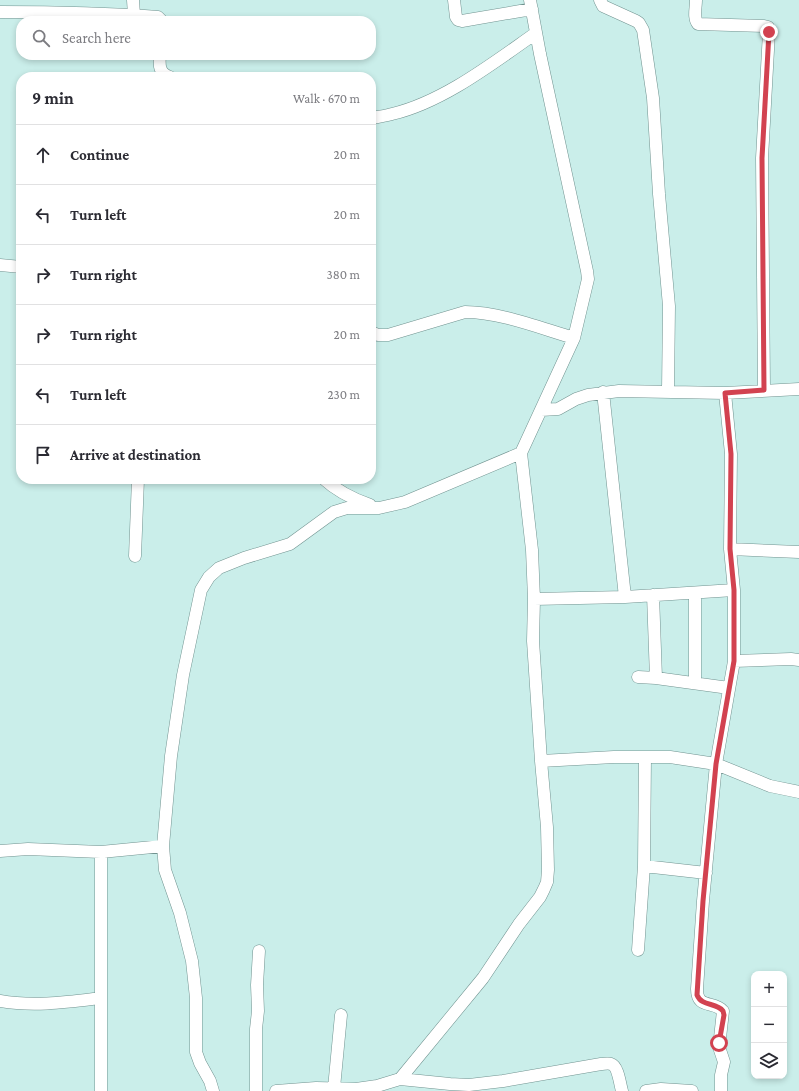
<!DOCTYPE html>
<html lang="en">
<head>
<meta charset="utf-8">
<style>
  :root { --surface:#fff; --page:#f2f2f3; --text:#2b2b33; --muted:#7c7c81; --line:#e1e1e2 }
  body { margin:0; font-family:"Crimson Pro",serif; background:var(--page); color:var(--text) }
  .controls { position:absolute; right:12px; bottom:12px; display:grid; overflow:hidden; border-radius:8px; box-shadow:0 2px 6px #0003 }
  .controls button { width:36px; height:36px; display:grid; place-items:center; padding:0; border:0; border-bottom:1px solid var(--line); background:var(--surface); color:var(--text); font:20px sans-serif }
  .stop { position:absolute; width:12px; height:12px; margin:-9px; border:3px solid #d24250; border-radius:50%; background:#fff }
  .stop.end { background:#d24250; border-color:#fff; box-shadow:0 1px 4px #0008 }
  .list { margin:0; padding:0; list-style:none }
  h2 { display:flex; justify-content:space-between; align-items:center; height:52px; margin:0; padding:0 16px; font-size:17px }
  h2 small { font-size:13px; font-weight:400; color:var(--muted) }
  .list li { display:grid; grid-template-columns:26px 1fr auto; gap:12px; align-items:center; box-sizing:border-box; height:60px; padding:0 16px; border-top:1px solid var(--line) }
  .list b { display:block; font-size:15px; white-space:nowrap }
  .list em { font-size:13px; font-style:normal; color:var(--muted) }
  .icon { flex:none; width:22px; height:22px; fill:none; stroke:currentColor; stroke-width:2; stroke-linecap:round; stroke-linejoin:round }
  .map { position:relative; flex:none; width:799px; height:1091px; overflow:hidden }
  .search { position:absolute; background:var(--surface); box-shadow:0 2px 6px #0003; left:16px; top:16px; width:360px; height:44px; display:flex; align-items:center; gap:10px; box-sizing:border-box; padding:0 14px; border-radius:16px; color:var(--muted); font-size:15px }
  .panel { position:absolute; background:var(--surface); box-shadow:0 2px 6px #0003; left:16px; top:72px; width:360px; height:412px; border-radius:16px }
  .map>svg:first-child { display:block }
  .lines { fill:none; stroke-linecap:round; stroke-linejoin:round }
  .minor-casing { stroke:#719390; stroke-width:13 }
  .minor { stroke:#fff; stroke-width:12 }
  .route { stroke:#d24250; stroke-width:5 }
</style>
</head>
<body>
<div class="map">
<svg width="799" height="1091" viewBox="0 0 799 1091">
  <rect width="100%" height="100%" fill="#caeeea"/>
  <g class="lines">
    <defs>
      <path id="minor" d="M133,0L134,15
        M454,0L456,17L458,20L462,21L532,9
        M600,0L603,6L636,21L639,23L643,30L653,98L659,194L669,306L668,391
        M696,0C696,8 693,18 698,24L764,26L768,27L769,32L762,158L764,390
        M0,12C53,12 105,13 158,17L162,21
        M160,55C159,66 159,73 170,77
        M371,118C378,117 385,116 392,114C443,102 493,63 536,33
        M0,265L21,267
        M371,332L378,335H388L465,312C500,312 540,328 574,338
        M603,392L625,597
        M725,393L731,454L730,549L734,590
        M541,410L558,409L576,399L588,395L619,391L725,393L799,389
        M324,479C337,491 353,499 370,505
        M730,549L799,552
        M135,556L138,479
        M653,595L656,678
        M534,599L625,597L734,590V661L716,764L703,901L697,989C697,1010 714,1000 723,1011L719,1047L724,1062L721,1075V1091
        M734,661L791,659L799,660
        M638,677L656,678L729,688
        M695,683V593
        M541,761L614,757H670L716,764L770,786L799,792
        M0,851L28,849L101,852
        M644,866L706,873
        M638,950L644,866L645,757
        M0,1001C34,1007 68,1002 101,998
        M400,1079L450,1084L469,1085L503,1081L601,1064C604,1064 608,1063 611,1064C618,1066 620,1084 622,1091
        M334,1088L341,1015
        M101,1091V852L163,846
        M213,1091L210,1081L200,1063L196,1052V998L192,961L180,913L165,870L163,846L171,756L183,675L201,590L209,577L219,568L244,558L290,544L334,512L347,508H379L405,502L521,453
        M256,1091V1029L258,1011L257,985L259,951
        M276,1091L316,1088L356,1089L377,1086L400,1079L483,978L519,924L540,897L544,889L547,882L548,870L547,827L541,761L533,641L534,599L532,550L521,453L574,338L588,279L587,271L540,54L530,0
        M646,1091L661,1089L692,1091"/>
    </defs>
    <!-- minor casing -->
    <use href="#minor" class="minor-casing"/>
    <!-- minor -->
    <use href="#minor" class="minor"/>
  </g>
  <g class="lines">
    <!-- route -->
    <path class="route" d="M719,1043L724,1015L723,1011C716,1002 702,1007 697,995L703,901L716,764L734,661V590L730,549L731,454L725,393L764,390L762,158L769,32"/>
  </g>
</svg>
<div class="controls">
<button>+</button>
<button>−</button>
<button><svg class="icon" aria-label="layers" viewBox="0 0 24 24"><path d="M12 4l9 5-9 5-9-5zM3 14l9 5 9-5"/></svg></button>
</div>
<div class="stop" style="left:719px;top:1043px"></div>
<div class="stop end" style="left:769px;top:32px"></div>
<div class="search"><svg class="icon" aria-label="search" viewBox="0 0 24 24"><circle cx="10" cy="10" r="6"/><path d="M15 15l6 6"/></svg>Search here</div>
<section class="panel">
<h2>9 min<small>Walk · 670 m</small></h2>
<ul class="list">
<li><svg class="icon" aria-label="ahead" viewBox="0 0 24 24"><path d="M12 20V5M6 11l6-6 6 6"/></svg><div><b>Continue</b></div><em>20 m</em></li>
<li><svg class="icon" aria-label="left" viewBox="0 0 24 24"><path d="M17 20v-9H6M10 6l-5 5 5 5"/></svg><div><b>Turn left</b></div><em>20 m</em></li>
<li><svg class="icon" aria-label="right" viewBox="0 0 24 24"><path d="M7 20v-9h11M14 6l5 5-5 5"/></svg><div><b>Turn right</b></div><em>380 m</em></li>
<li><svg class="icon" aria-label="right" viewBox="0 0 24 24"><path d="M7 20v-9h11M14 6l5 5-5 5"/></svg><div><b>Turn right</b></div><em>20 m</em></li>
<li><svg class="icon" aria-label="left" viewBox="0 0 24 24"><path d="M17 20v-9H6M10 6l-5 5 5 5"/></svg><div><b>Turn left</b></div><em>230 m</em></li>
<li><svg class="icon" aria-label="arrive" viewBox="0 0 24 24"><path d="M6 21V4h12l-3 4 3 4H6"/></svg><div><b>Arrive at destination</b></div></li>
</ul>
</section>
</div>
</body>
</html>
